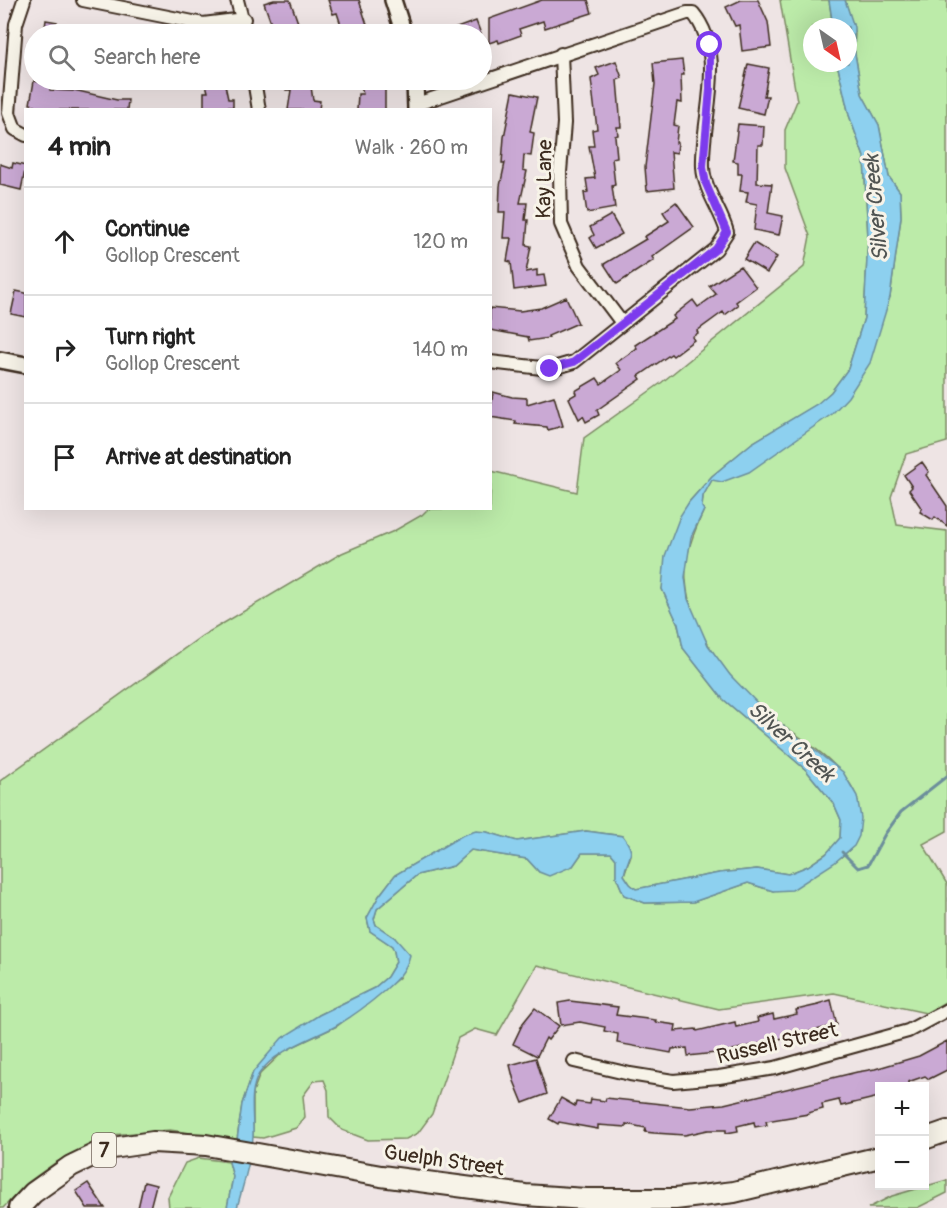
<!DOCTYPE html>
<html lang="en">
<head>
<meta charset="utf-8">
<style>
  :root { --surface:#fff; --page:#f6f6f6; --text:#222; --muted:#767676; --line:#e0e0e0 }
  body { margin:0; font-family:Pangolin,sans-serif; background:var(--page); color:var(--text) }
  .controls { position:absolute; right:18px; bottom:18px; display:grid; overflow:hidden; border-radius:0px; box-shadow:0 6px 24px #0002 }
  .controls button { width:54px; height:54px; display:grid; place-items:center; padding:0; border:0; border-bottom:2px solid var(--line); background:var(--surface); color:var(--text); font:30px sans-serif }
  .compass { position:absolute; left:803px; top:18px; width:54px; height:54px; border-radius:50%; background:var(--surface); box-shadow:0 6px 24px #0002; rotate:146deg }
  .stop { position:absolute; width:18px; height:18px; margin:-14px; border:4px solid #7c3aed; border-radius:50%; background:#fff }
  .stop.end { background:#7c3aed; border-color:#fff; box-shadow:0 2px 6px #0008 }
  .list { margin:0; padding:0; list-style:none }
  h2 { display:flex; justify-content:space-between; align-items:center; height:78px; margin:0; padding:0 24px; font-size:26px }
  h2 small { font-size:20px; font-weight:400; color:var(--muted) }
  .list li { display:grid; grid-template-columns:39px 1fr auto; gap:18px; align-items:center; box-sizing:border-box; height:108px; padding:0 24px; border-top:2px solid var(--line) }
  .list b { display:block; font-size:22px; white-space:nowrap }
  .list p { margin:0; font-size:20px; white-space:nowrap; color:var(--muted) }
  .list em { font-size:20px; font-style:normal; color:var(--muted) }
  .icon { flex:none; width:33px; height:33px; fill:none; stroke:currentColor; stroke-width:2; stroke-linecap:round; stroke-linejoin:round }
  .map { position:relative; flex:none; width:947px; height:1208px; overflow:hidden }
  .search { position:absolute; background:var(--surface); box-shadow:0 6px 24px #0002; left:24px; top:24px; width:468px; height:66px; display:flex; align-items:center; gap:15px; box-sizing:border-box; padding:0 21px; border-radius:33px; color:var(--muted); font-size:22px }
  .panel { position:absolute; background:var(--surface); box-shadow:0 6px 24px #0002; left:24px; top:108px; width:468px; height:402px; border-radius:0px }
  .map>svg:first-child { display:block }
  .green { fill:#bceba9; stroke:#7c8a64; stroke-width:1.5 }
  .water { fill:#8dd0ef; stroke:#6c8e9b; stroke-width:1.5 }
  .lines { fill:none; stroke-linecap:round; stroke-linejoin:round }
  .stream { stroke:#6c8e9b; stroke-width:3 }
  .building { fill:#caa9d4; stroke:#3b2a1e; stroke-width:1.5 }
  .minor-casing { stroke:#3b2a1e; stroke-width:16 }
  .tertiary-casing { stroke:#3b2a1e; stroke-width:20 }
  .primary-casing { stroke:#3b2a1e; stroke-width:24 }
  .minor { stroke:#f7f3e8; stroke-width:12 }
  .tertiary { stroke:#f7f3e8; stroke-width:15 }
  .primary { stroke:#f7f3e8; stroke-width:20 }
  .route { stroke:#7c3aed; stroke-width:8 }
  .labels { text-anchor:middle; stroke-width:6; stroke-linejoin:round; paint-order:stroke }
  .shield { fill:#f7f3e8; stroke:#73665b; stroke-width:1.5 }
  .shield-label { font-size:20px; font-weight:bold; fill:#3b2a1e }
  .street-label { font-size:21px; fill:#3b2a1e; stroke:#f7f3e8 }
  .water-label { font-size:22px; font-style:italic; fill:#505452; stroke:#f7f3e8 }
</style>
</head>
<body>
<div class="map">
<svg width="947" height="1208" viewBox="0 0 947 1208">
  <rect width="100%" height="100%" fill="#eee4e4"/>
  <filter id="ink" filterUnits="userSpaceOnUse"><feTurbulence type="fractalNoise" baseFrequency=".0167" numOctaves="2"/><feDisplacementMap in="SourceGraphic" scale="12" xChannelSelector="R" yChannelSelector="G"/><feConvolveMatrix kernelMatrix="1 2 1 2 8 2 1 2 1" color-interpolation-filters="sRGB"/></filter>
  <g filter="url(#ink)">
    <!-- green -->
    <path class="green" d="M780,0H829L833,27H812V63H837L849,115L864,157L868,238L864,318L848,369L831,392L818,404L752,443L712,476L689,502L662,589L678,624L683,648L723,699L806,770L834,804L841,820L840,838L828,852L808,866L788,874L757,869L719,873L636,889L630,884L624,875L631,855L623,836L586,831L517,841L487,832L463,835L395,875L379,896L367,918L370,931L392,946L394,951L396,962L387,977L374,988L319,1015L253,1072L242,1104L237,1140L170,1130L111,1135L55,1163L27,1183L3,1208H0V781L202,636L342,553L394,531L422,515L428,509L490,508L491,471L577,492L584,438L661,383L804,267L810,236L785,168V130L797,101Z
      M845,0H947V442L906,454L891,497L897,525L947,531V831L923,844L947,884V1001L926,1013L834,993L719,1009L537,965L497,1035L475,1029L458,1038L432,1114L418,1133L406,1139L368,1140L342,1130L329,1117L328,1090L324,1080L314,1081L303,1096L305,1117L296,1128L263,1138L253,1137V1092L260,1074L284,1051L337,1026L400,977L395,938L376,925L374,919L377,909L417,875L453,866L471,850L527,859L539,872L573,866L582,853H611L616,859V876L624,895L645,903L693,902L748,883L773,891C800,878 832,869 852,847C859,839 859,832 858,822C858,813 860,802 856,795C842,761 798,738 770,715C732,685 689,630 686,580C684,555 694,532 704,510L702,508L703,496L712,480L832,414L890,297L901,217L900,192L889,177L879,125L862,94L854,48L855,34Z
      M199,1158L229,1162L233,1177L227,1208H169L168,1197L185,1163Z
      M947,1180V1193L917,1208H868L892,1196Z"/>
    <!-- water -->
    <path class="water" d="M829,0H845L854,27V48L862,94L879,125L889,177L900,192L901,217L890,297L870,363L848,397L832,414L749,472L722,482L712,480L703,496L702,507L704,510L691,537L685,577L688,599L708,645L730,675L767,713L843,772L857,796L861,818L859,836L854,846L834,863L792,890L773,891L748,883L693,902L645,903L624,895L616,876V859L611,853H582L573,866L549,876L539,872L527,859L471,850L453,866L417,875L377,909L374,919L376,925L395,938L410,955C406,972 396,980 384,991C369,1004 353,1016 336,1026C312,1039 275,1050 259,1074C248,1092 254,1116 253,1137C251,1161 243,1185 237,1208H227L233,1177L229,1162L237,1140L242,1104L253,1072L282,1038L319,1015L374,988L387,977L396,962L394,951L392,946L370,931L367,918L379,896L395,875L463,835L476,831L487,832L517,841L586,831L623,836C638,856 627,856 624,875L630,884L636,889L719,873L757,869L788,874L808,866L826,854L840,838L841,820L834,804L806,770L723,699L683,648L678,624L662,589L665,556L680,516L689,502L712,476L752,443L817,404L831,392L848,369L864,318L868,238L864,157L849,115L837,63H848V27H833Z"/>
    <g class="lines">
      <!-- stream -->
      <path class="stream" d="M842,852L858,868L868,865L885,834L901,812L947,776"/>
    </g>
    <!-- building -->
    <path class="building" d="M274,0H290L302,34H275L264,3Z
      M328,0H359L370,34H344L337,13L333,14Z
      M542,0H588L592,13L545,28L543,21L519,29L521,35L499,43L498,40L489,43V19Z
      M741,0H758L768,22L771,47L742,51L739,25L735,26L726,7Z
      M46,20L57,22V25L101,29V34H44Z
      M476,21L481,34H443V33Z
      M682,60L684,75H681L682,103L677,102L674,125L678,126L676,143H678L677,153L671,152L674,188L647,191L645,167L655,84L653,63Z
      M616,61L622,78L617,80L621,127H617L618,135L615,136L617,157L612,158L615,185L612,186L615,208L587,213L584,193L588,192L586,179L595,178L589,146H594L592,130L597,129L591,79L599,75L596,68Z
      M748,64L769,68L764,96H768L764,114L738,108Z
      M205,80H224L228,99H233V107H204V92H208Z
      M285,80H310L313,100L320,101L319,110H288L291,90H286Z
      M359,80H385V110H357L358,94H363Z
      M34,81L51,84L50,90L73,91L74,90L117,100H128L127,110H34L35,105L30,104Z
      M513,92L537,97L530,132L534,133L531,156L524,155L523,170L527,171L520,203H527L525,220H528L526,245L531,246L526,272L537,270V276L544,275L546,286L514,290L511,262L507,261L511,238H503L505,212H499L500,186L505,163H502L504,137Z
      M738,124L764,126L763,145H758L757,183L772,184L768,213L783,216L779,235L754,230L757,204L746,202L748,192L740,191L742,174H738V162L733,161Z
      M13,163L26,166L21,190L0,185V164L12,168Z
      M676,202L694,227L652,257L654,260L617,284L604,264L646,239L644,237L669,221L663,212Z
      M611,215L622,234L596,248L590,238L594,235L590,227Z
      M754,243L777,257L767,273L744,259Z
      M740,266L756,287L736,302L738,305L725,315L723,312L697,331L698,333L692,337L694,340L673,356L671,354L639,376L641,379L597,410L599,415L586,422L583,416L579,419L569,398L576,394L575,391L597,378L601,384L621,370L616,363L637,348L635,345L675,319L673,316L693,300L698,307L716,294L709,286Z
      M16,291L26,293V317L11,314Z
      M566,297L578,323L548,336L549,338L529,341L528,337L490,330V308L520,311L541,308Z
      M493,392L512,397L527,398V404L554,396L563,426L548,430L547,427L515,424L516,421L490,417Z
      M922,462L929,472L926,475L947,506V526L935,517L933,520L920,512L922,509L909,490L912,487L904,475Z
      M831,1000L837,1025L725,1052L688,1056L687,1048L672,1049L671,1053L617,1043L618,1034L604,1031L605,1027L580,1022L561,1025L558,1003L570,1001L618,1007L616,1015L656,1020L655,1022L676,1025L675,1031L696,1029L697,1031L735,1022L736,1027L758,1022L757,1018L773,1014L774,1019L797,1014L796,1010L818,1005L817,1004Z
      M535,1008L559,1026L548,1040L546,1038L537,1056L513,1044L523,1023Z
      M947,1041V1070L929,1079L925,1076L908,1082L910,1086H879V1097L841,1106L839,1100L822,1104L823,1109L808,1113V1114L766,1121L767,1125L755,1127L754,1122L737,1126L738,1131L726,1133V1130H708L685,1135L654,1133L645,1132L646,1128L626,1124V1127L598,1125V1129L559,1122L558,1124L549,1119L561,1098L575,1106L576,1102L590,1104L591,1099L605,1101L606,1098L690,1107L724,1104L857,1072L875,1069L919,1056Z
      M536,1058L547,1094L523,1103L514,1081L510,1065Z
      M144,1182L156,1185L150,1208H138Z
      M88,1183L105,1208H87L76,1191Z"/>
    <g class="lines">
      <defs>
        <path id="minor" d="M24,0L16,24L9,113L15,129L26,135
          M83,0L203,24L244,19
          M237,0L246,34
          M561,54L564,123L560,172L561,224L579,266L622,323
          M254,80L259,110
          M417,104L687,13H693C728,56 701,117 703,167C704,190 721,210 727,232L716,249L574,362L550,369L490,362
          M574,1061L630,1074L673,1081L719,1077L775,1068L908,1031L947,1010"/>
        <path id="tertiary" d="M393,0L404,34
          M415,80L416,110
          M0,360L26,365"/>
        <path id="primary" d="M924,1139L947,1131
          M19,1208L33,1193L71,1166L106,1149L153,1142L206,1145L381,1176L525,1195L586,1199H675L734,1192L880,1157"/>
      </defs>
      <!-- minor casing -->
      <use href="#minor" class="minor-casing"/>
      <!-- tertiary casing -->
      <use href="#tertiary" class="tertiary-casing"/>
      <!-- primary casing -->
      <use href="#primary" class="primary-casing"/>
      <!-- minor -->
      <use href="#minor" class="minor"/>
      <!-- tertiary -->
      <use href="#tertiary" class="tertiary"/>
      <!-- primary -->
      <use href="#primary" class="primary"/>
    </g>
  </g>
  <g class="lines" filter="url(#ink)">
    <!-- route -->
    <path class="route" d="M550,369L574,362L716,249L727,232L706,184L703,167L710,89V45"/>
  </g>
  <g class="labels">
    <!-- shield labels -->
    <rect class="shield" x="92" y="1133" width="24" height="34" rx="4.5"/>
    <g class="shield-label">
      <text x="104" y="1157">7</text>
    </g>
    <!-- street labels -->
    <g class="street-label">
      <text transform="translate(544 179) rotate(-89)" y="7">Kay Lane</text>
      <text transform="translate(777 1043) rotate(-13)" y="7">Russell Street</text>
      <text transform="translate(444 1160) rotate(8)" y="7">Guelph Street</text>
    </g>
    <!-- water labels -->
    <g class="water-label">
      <text transform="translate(875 208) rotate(-95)" y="8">Silver Creek</text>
      <text transform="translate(792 741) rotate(42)" y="8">Silver Creek</text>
    </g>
  </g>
</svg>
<div class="controls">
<button>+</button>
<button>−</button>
</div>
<svg class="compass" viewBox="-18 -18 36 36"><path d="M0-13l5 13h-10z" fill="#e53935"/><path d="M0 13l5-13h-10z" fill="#767676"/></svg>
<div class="stop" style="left:710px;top:45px"></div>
<div class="stop end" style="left:550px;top:369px"></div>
<div class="search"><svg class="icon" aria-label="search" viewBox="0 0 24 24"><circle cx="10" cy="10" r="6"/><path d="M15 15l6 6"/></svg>Search here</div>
<section class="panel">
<h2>4 min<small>Walk · 260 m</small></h2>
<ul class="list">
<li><svg class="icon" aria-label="ahead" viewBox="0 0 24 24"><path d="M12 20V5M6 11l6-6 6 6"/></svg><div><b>Continue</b><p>Gollop Crescent</p></div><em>120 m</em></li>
<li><svg class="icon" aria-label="right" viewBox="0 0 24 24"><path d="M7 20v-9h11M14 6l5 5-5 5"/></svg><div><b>Turn right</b><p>Gollop Crescent</p></div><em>140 m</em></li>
<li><svg class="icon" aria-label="arrive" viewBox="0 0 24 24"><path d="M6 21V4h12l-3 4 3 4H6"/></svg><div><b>Arrive at destination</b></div></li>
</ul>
</section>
</div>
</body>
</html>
